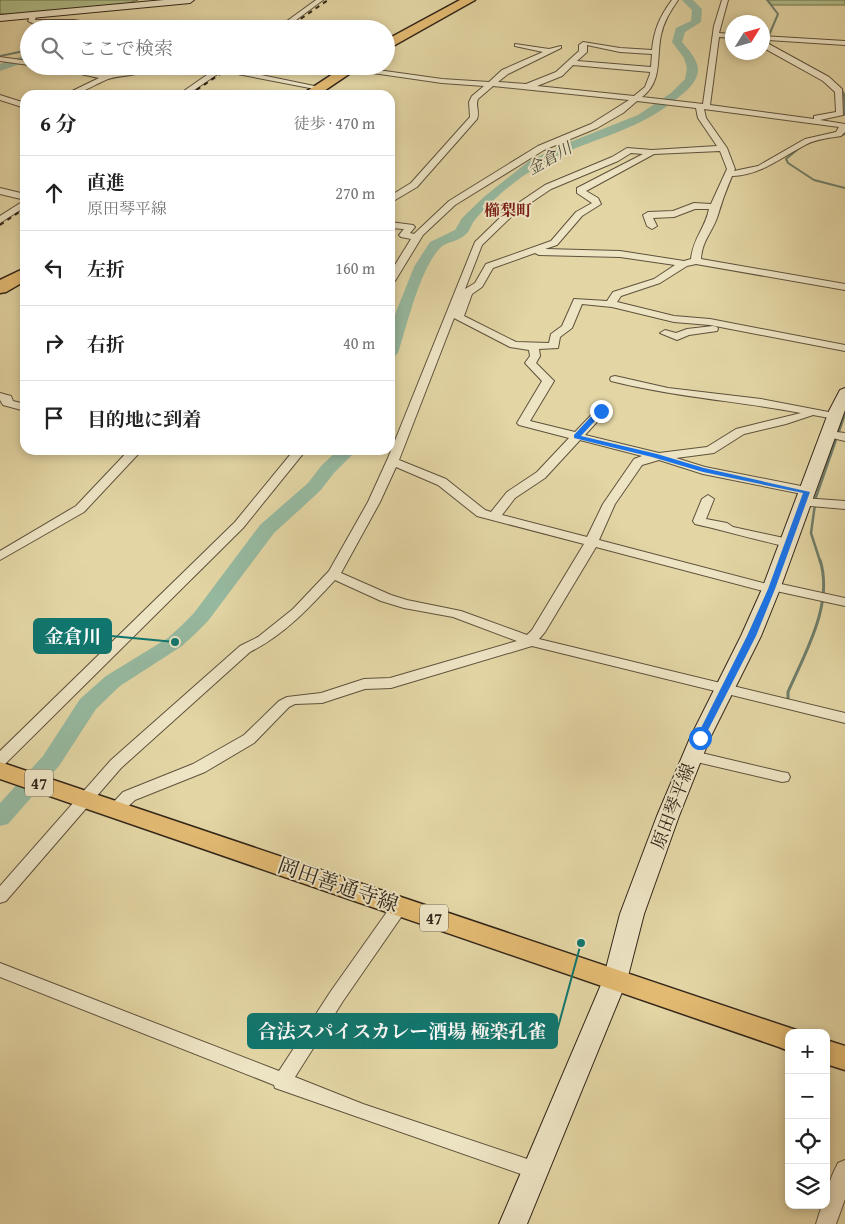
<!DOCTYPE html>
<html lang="ja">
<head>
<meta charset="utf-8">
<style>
  :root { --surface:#fff; --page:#f2f2f2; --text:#222; --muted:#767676; --line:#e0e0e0 }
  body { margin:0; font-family:"Gentium Book Plus","Noto Serif JP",serif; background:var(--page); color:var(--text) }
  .controls { position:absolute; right:15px; bottom:15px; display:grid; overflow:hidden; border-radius:10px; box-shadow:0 2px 8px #0003 }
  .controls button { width:45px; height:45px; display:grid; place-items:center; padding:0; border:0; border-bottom:1px solid var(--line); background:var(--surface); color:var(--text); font:25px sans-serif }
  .compass { position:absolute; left:725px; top:15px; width:45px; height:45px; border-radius:50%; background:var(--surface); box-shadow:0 2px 8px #0003; rotate:53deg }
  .stop { position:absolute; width:15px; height:15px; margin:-11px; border:4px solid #1a73e8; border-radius:50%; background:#fff }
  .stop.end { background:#1a73e8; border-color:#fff; box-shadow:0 1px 5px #0008 }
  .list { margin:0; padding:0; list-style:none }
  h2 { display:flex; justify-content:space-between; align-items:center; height:65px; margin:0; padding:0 20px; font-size:21px }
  h2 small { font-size:16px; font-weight:400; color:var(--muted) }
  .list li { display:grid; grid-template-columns:32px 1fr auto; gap:15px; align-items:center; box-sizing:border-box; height:75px; padding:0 20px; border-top:1px solid var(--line) }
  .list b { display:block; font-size:19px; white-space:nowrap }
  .list p { margin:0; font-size:16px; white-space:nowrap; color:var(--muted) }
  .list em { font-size:16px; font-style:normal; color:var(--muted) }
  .icon { flex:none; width:28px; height:28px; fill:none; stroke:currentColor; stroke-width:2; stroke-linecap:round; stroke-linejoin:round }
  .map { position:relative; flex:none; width:845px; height:1224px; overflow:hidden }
  .search { position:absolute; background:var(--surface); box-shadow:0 2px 8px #0003; left:20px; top:20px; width:375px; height:55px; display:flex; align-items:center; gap:12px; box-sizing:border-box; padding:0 18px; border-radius:28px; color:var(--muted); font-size:19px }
  .panel { position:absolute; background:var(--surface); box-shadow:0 2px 8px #0003; left:20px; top:90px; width:375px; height:365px; border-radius:15px }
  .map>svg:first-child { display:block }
  .green { fill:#afbe89; stroke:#707251 }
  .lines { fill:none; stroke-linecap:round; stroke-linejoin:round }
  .stream-far2 { stroke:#6e7e6a; stroke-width:2 }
  .stream-far1 { stroke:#6e7e6a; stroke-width:2.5 }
  .stream { stroke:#6e7e6a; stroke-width:3 }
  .river { fill:#96b9a0; fill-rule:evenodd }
  .street-casing { stroke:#5e523c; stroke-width:2 }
  .secondary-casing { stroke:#322619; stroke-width:2 }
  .primary-casing { stroke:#322619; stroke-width:3 }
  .highway-casing { stroke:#322619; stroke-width:3 }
  .street { fill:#ede4c4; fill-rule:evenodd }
  .secondary { fill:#ede4c4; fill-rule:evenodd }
  .primary { fill:#e2ba72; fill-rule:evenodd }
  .highway { fill:#e2ba72; fill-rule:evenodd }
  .rail { stroke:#322619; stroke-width:2; stroke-dasharray:4.5 4.5; stroke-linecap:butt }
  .route { fill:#1a73e8 }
  .labels { text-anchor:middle; stroke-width:4; stroke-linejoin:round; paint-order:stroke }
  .far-water-label { font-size:16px; font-style:italic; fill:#4b4b3b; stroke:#ede4c4 }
  .far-quarter-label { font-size:16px; font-weight:bold; fill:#7a1f14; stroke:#ede4c4 }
  .shield { fill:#ede4c4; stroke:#6a5f4c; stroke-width:1 }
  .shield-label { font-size:16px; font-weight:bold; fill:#322619 }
  .street-label { font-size:18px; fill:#322619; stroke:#ede4c4 }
  .near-street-label { font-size:21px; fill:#322619; stroke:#ede4c4 }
  .leader { fill:none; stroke:#0f766e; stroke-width:2 }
  .callout-dot { fill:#0f766e; stroke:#ede4c4; stroke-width:2 }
  .callout { fill:#0f766e; stroke:#0f766e; stroke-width:2 }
  .callout-label { font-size:19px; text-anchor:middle; font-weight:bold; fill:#fff }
</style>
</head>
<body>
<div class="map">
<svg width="845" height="1224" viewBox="0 0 845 1224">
  <rect width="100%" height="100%" fill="#e3d5a4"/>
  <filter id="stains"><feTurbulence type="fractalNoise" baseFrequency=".004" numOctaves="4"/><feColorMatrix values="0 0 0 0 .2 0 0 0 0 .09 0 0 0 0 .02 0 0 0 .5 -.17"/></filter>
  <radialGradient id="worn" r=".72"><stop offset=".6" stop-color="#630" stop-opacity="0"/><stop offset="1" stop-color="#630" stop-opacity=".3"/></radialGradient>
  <!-- green -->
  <path class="green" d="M0,0H138L126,4L10,14H0Z
    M768,0H845V5H772Z"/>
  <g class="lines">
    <!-- stream-far2 -->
    <path class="stream-far2" d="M767,0L778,14L767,40L772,47
      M0,56L29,50
      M840,87L844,94L845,115
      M840,136L845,134V130
      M803,145L786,159L788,163L814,180L845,188"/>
    <!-- stream-far1 -->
    <path class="stream-far1" d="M820,561L811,533L816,497L845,414"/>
    <!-- stream -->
    <path class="stream" d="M788,699V692C805,653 834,604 820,560"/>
    <!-- river -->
    <path class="river" d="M682,0H693L702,9L701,22L685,32L682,42C690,52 703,64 696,78C692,87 683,94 675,100C634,134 581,140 537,167C514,181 490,201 474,221C471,225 470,231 466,234C459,242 447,241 440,248C420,269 407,325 398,353L395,356L390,358V330L396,312L414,267L430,242L455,230L462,218L485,196L529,161L565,144L638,115L671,93L685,79L687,68L684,58L672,42L676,28L691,21L692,10Z
      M29,54V61L0,71V64Z
      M338,450H357L334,473L320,491L274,533L208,621L195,634L182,646L120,686L96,709L59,766L8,824L0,826V803L43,756L80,699L106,676L168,638L181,626L194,613L260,525L308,483L322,465Z"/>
    <defs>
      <path id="street" d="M316,0H323L284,29H276Z
        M672,0H678C670,12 664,21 661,35C656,58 663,81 642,97L703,104L714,26L722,0H728L719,33L732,34V38L719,37L710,105L814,119V116L836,112L835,92L823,81L762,47V36L845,41V45L768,40L767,43L829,77L842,89L843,115L820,120L845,124V132L841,136C829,138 817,139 807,144C781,157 762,175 732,176C726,190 721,204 717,218C711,234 702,241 701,259L845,284V290L696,264L687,266L660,283L621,296L617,302L674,316L710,319L845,345V351L710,325L674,322L612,307L582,304L572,328L560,337L558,348L539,349L540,356L536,363L554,381L530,421L575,432L597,409L601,408L607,411L585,435L659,453L707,447L736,429L801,413C738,401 674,397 611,381L610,379L611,377L615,376L668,388L761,399L839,414L841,416L835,419L813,415L786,424L744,434L714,453L676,458L705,467L811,488L813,491L811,494L807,495L703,474L659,460L642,465L615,504L599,540L767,584L772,582L845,598V606L776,591L771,593L596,547L545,632L539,639L845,713V723L532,646L391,688L365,689L322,703L295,704L289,707L254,743L205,772L135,800L121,813L115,815L109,813L107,809L123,792L193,764L244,735L279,701L287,697L321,693L364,679L390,678L517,641L453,617L404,608L381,601L335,580C309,608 284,635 250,652L121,768L6,901L0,903V886L111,760L240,646L258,637L293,609L329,571L368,502L388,458L475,242L508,210L545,185L612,157L627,148L652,150L717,146L698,118L696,108L637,101L623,113L597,128L544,150L455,205L423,235L395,281L390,284V273L411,239L401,237L399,235L404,229L390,228V222L413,225L415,227L410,233L414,234L449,201L538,146L591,124L629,100L493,86L478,99C475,105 480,112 477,119L417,187L390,203V196L411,183L470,117L469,102L472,96L484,86L442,83L352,70L348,68L349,66L442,79L489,82L502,70L543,52L515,46V44L549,49L561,46V48L508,74L498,82L526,84L556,72L579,51V45L583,42L620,48L652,50C654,30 660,16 672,0ZM587,45L620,52L652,54L651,67L577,61L587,52ZM573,65L650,72V74L645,87L634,96L537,86L562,76ZM704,109L839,127L836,132L805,139L758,166L734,171L735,169L727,148L706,118ZM720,151L727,169L711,204L694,203L673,211L648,212L643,215L647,226L652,229L657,226L653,218L674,217L695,209H709C705,229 693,238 691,259L684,261L620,251L545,249L557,245L582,216L601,204L598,198L586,191L654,154ZM631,153L643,154L577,188V193L592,203L576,212L551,241L486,264L475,283L465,289L482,245L514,214L551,189L618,161ZM535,253L539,255L620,257L675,265L654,279L613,292L607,301L574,299L562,326L551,334L549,343L516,342L464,316L472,294L482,287L493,268ZM454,318L510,347L529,350L530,356L525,363L542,381L517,423L519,425L569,438L537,472L507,492L491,512L485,510L446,479L399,460ZM580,440L642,456L634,459L603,504L587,537L502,515L515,498L545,478ZM396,467L438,485L477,516L584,544L532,630L527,635L461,611L407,600L391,595L341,573L380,502Z
        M33,14L36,16L35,20H74L130,29H99L74,24H34L28,21L31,15Z
        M0,57L29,61V65L0,61Z
        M44,66C66,66 87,74 110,74C125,74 137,66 151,66C136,78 123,74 108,79C93,85 81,95 64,95L99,78Z
        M204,66H228L227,68L324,88L320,90L222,71L187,95H178L214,70Z
        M0,95L25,103V108L0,100Z
        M0,188L25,194V200L0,194Z
        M25,200V207L0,223V216Z
        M713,326L717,327L718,329L717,331L689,335L677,340L660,333L665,330L676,333L687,329Z
        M0,393L11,396L13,401L25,404V411L3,405L0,400Z
        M828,431L845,433V441L824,436L822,434Z
        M129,450H142L84,512L0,560V551L76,506Z
        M294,450H306L243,528L5,764L0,765V751L235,522Z
        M708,495L714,499L706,519L727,523L733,527L793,540L794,543L788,547C756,540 726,531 695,524L693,521L702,499Z
        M803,498L845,501V509L799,505L797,502Z
        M693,751L782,772L788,773L790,777L788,781L782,782L688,760L685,756L688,752Z
        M400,900L406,902L409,906L406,910L343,1001L295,1077L363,1104L542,1164L545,1170L542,1176L535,1179L275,1088L274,1085L0,977V963L279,1071L331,991L394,902Z
        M845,1160V1199L836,1224H816L822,1205H826C826,1190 831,1176 838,1163Z"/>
      <path id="secondary" d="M164,0H194L190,3L0,21V15Z
        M845,388V410L780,589L761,636L710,738L679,816L644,914L627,980L527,1224H499L603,980L620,914L657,816L690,738L741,636L762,589L829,411L840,390Z"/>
      <path id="primary" d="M0,762L799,1031L800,1033H789V1051L779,1047L0,779Z
        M826,1040L845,1046V1070L826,1064Z"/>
      <path id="highway" d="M460,0H475L386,50V40Z
        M345,66H361L318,95H301Z
        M25,268V281L6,292L0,293V280Z"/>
    </defs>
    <!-- street casing -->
    <use href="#street" class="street-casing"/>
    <!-- secondary casing -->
    <use href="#secondary" class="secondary-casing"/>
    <!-- primary casing -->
    <use href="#primary" class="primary-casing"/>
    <!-- highway casing -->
    <use href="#highway" class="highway-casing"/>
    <!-- street -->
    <use href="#street" class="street"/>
    <!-- secondary -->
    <use href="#secondary" class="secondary"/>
    <!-- primary -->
    <use href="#primary" class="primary"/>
    <!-- highway -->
    <use href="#highway" class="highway"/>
    <!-- rail -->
    <path class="rail" d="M286,29L328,0
      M189,95L232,66
      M0,225L25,208"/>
  </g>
  <!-- route -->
  <path class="route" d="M598,409L604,411L581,436L657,454L704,468L810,492L775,589L756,636L703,740L700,741L696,738L747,636L768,589L803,493L703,472L652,457L574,438V435Z"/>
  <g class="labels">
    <!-- far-water labels -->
    <g class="far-water-label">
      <text transform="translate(549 158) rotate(-29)" y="6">金倉川</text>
    </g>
    <!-- far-quarter labels -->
    <g class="far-quarter-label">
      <text x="508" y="216">櫛梨町</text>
    </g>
    <!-- shield labels -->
    <g class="shield">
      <rect x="25" y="769.5" width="28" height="27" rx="4"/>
      <rect x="420" y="904.5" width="28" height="27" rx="4"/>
    </g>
    <g class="shield-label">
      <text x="39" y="789">47</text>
      <text x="434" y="924">47</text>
    </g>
    <!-- street labels -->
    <g class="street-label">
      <text transform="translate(673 806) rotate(-69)" y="6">原田琴平線</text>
    </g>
    <!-- near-street labels -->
    <g class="near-street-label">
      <text transform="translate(338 885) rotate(19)" y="7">岡田善通寺線</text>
    </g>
  </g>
  <!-- callouts -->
  <path class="leader" d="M175 642L111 636M581 943L557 1031"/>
  <g class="callout-dot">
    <circle cx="175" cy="642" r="5"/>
    <circle cx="581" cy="943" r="5"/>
  </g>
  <g class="callout">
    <rect x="34" y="619" width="77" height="34" rx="5"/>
    <rect x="248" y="1014" width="309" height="34" rx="5"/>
  </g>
  <g class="callout-label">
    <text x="73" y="643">金倉川</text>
    <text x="402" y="1038">合法スパイスカレー酒場 極楽孔雀</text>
  </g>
  <rect width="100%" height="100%" filter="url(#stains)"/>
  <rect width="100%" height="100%" fill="url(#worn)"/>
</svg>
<div class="controls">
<button>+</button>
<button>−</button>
<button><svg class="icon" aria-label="locate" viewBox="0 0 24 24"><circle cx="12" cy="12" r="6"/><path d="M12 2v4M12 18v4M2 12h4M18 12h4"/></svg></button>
<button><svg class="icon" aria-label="layers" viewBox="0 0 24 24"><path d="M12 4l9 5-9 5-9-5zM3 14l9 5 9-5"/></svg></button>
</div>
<svg class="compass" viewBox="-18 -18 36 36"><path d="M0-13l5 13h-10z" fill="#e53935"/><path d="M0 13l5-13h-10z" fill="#767676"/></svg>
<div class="stop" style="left:700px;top:738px"></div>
<div class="stop end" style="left:601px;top:411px"></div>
<div class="search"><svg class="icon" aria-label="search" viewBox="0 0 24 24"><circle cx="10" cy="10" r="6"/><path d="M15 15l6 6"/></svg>ここで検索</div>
<section class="panel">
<h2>6 分<small>徒歩 · 470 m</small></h2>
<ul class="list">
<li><svg class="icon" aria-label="ahead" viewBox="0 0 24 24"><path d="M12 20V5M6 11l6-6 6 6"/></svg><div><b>直進</b><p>原田琴平線</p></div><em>270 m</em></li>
<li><svg class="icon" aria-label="left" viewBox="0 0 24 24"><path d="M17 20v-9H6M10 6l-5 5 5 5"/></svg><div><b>左折</b></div><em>160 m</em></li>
<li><svg class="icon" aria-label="right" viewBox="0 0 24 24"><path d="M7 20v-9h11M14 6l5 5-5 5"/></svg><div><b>右折</b></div><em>40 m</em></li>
<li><svg class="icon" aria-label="arrive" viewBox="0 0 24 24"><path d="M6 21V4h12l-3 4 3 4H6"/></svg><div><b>目的地に到着</b></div></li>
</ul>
</section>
</div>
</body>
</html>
